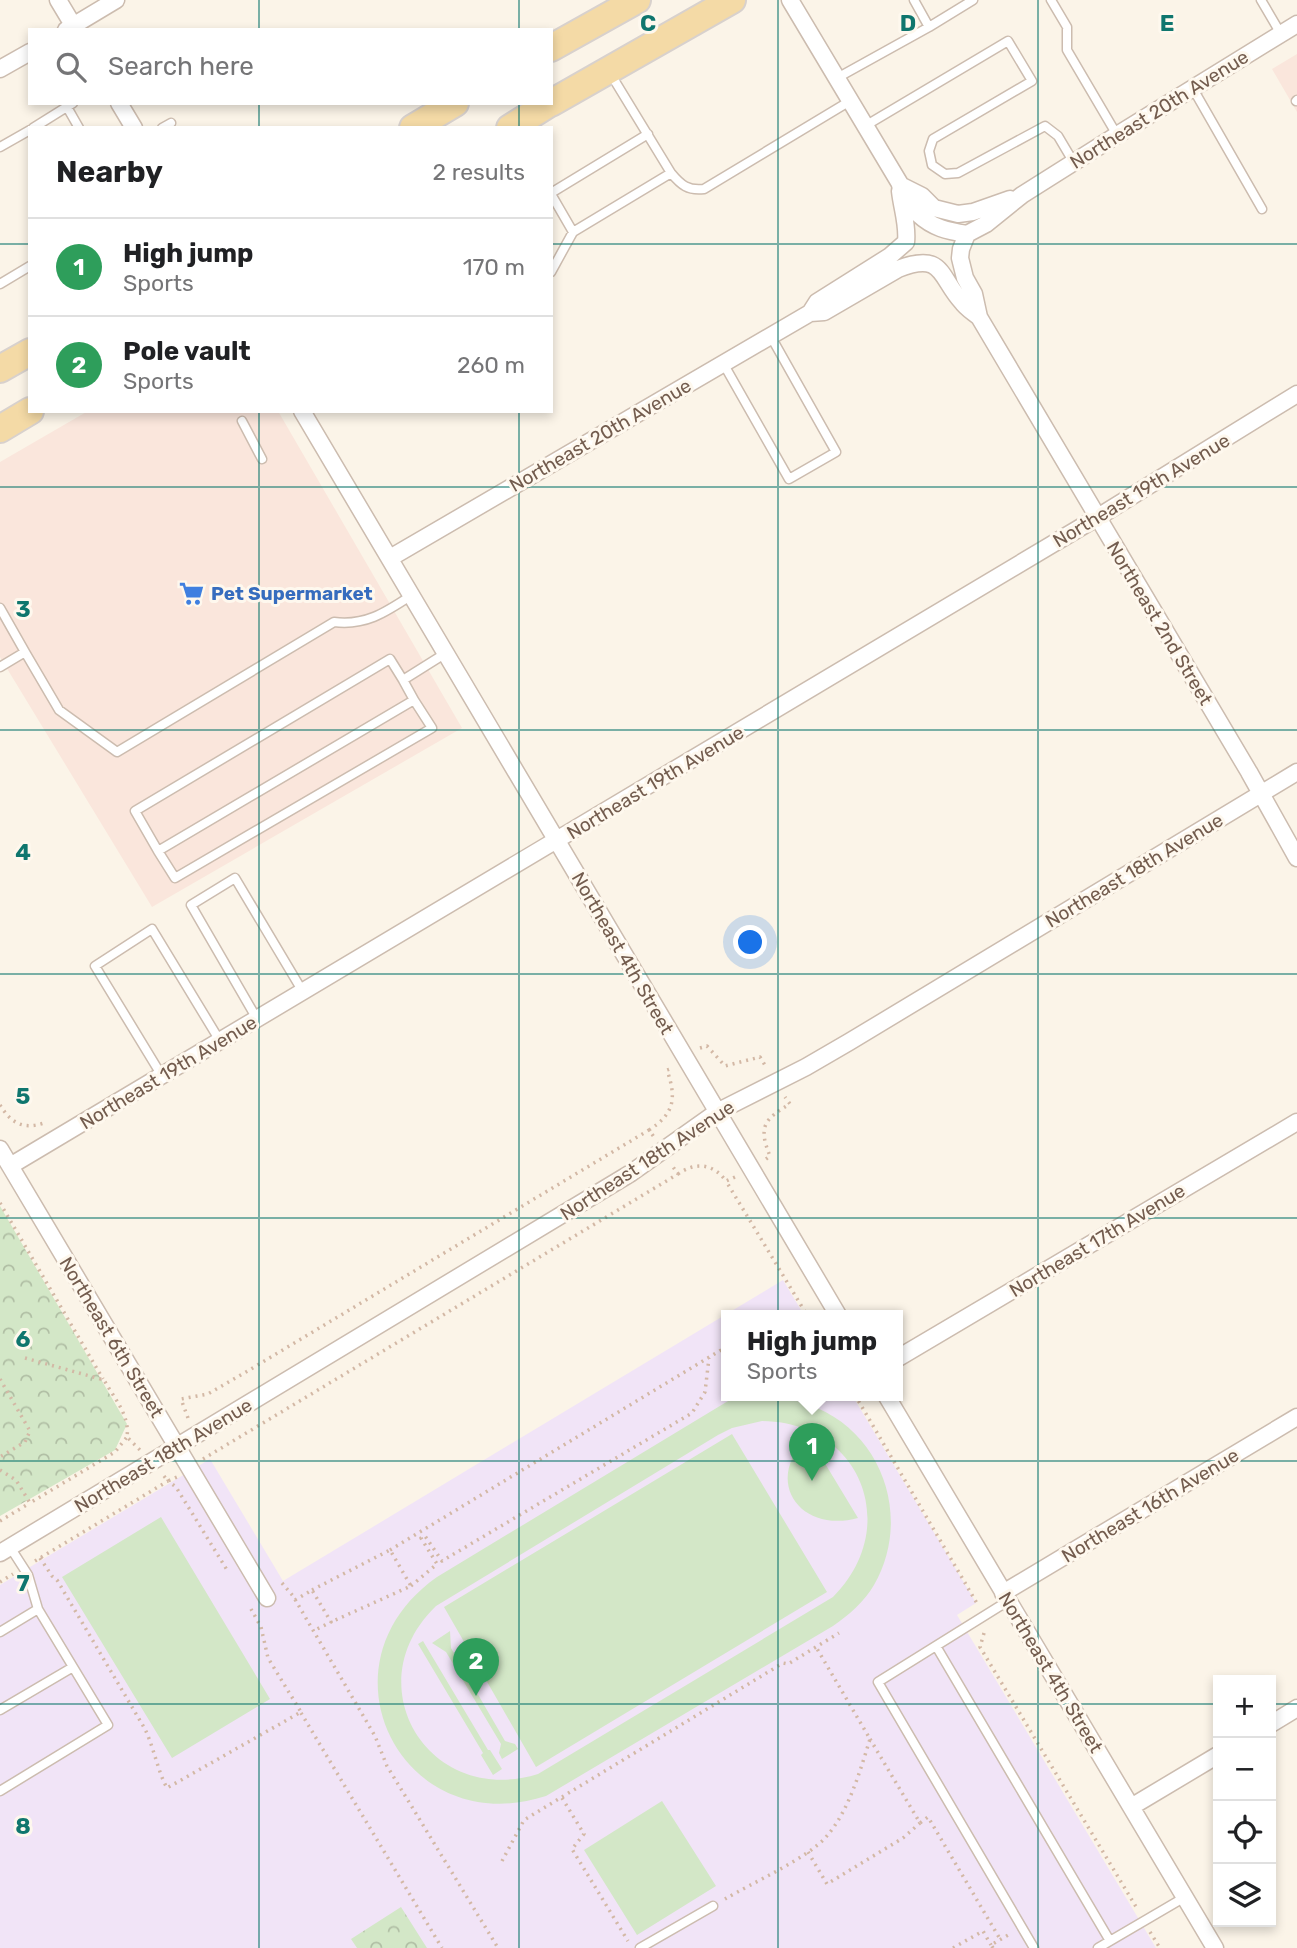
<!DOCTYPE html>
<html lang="en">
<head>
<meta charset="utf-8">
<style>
  :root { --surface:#fff; --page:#f2f2f2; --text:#202124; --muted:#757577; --line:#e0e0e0; --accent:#da7a57 }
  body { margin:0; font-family:Rubik,sans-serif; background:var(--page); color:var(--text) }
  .controls { position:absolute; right:21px; bottom:21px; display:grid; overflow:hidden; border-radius:0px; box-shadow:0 4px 10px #0003 }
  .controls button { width:63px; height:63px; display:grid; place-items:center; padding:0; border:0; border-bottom:2px solid var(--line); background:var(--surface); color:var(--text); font:35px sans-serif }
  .you { position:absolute; left:751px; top:943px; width:24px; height:24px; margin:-18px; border:5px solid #fff; border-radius:50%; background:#1a73e8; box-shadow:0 0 0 10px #1a73e833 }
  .badge { display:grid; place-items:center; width:46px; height:46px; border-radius:50%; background:var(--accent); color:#fff; font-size:23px; font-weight:700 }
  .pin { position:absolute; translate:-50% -58px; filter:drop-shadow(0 2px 4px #0008) }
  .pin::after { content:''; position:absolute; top:37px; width:24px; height:21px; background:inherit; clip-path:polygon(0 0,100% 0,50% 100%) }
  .popup { position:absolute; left:721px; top:1310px; width:182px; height:91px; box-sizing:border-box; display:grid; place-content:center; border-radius:0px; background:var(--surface); filter:drop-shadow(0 2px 5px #0005); font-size:23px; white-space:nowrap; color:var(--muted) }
  .popup b { font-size:26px; color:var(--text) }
  .popup::after { content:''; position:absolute; left:50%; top:100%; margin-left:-14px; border:14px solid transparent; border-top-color:var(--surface) }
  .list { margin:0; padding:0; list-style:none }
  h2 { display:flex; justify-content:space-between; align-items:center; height:91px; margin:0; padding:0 28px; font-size:30px }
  h2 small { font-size:23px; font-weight:400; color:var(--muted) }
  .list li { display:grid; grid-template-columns:46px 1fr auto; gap:21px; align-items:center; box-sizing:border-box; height:98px; padding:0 28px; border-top:2px solid var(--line) }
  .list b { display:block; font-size:26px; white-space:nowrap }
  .list p { margin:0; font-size:23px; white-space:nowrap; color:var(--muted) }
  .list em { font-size:23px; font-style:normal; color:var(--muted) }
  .icon { flex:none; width:38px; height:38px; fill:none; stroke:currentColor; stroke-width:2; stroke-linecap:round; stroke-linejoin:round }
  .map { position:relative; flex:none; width:1297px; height:1948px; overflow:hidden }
  .search { position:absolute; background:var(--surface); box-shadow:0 4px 10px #0003; left:28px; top:28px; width:525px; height:77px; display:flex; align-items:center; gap:18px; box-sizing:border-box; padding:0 24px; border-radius:0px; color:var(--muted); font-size:26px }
  .panel { position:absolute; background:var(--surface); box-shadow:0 4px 10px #0003; left:28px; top:126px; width:525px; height:287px; border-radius:0px }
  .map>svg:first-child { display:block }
  .commercial { fill:#fae6dc }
  .education { fill:#f1e4f7 }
  .grass { fill:#d3e7c7; fill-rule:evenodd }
  .forest { fill:url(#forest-crowns) }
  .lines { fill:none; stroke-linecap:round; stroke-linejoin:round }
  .service-casing { stroke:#ccbcaf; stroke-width:11 }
  .minor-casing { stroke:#ccbcaf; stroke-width:19 }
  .primary-casing { stroke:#d8d1cd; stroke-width:30 }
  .path { stroke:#d3b8a5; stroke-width:3.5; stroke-dasharray:2 5; stroke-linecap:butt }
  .service { stroke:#fff; stroke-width:8 }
  .minor { stroke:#fff; stroke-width:16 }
  .primary { stroke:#f4daa6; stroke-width:26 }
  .grid { fill:none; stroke:#0f766e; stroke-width:2; stroke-opacity:0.55 }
  .labels { text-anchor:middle; stroke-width:6; stroke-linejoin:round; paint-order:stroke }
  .street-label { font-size:19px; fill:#735c4e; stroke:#fef8ee }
  .shop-label { font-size:19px; font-weight:bold; fill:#366cbe; stroke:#fef8ee; text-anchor:start }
  .grid-label { font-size:23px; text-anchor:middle; font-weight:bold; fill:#0f766e; stroke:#fef8ee; stroke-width:6; stroke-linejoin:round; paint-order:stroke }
</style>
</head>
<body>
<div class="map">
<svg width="1297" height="1948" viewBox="0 0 1297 1948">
  <defs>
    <pattern id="forest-crowns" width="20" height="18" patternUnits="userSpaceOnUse" patternTransform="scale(1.75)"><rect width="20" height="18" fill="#d3e7c7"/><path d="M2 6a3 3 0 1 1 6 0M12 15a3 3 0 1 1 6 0" fill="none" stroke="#b0bea4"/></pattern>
  </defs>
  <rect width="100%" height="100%" fill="#fbf4e8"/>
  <!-- commercial -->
  <path class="commercial" d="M1297,54V112L1272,69Z
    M88,411H278L462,728L152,907L0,657V462Z"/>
  <!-- education -->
  <path class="education" d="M783,1280L804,1315H726V1395H852L976,1603L957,1615L1156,1948H0V1585L210,1459L283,1581Z"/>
  <!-- grass -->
  <path class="grass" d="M738,1395H784L781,1398C793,1400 805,1402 817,1408C885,1437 911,1521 874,1585C864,1602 849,1615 833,1626L546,1796C402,1843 312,1665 437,1577ZM762,1421C862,1422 902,1528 833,1597L538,1774C429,1808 354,1685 436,1606L718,1435L732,1428Z
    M732,1434L827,1592L536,1767L444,1607Z
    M809,1437L858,1518C799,1534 762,1479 809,1437Z
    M161,1517L270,1699L172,1758L62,1577Z
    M450,1631L451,1648L505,1741L515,1744L518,1749L502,1759L499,1753L501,1744L446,1652L432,1643Z
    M423,1641L488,1750H490L502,1769L493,1775L481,1755L483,1753L418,1644Z
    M662,1801L716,1886L637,1935L584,1850Z"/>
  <!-- forest -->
  <path class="forest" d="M0,1206L127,1424L115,1450L0,1516Z
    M401,1907L427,1948H357L351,1939Z"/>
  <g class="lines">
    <defs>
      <path id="service" d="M1051,0L1067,27V50L1117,135
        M1261,0L1281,34
        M929,27L973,0
        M837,78L929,27L914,0
        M1192,87L1262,209
        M1296,101L1297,100
        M67,107L79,128
        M865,126L1008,41L1032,81L933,139L929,151L932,165L945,174L958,173L1045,126L1058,136L1074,163
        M33,128L73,103
        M162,128L171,123
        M0,147L30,130
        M671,173C681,185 688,191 704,189L850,101
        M551,193L648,134
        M551,194L573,232L551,272
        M573,232L671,173L610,73
        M0,284L30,266
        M723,363L789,479L836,452L770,335
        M242,421L262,459
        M0,608L25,652L0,667
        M25,652L59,710L117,752L334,622C366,626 386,612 412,595
        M403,680L414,700L158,851L135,811L390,659L403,680L446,653
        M158,851L175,878L432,728L414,700
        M257,1019L191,905L235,878L303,992
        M162,1076L95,966L152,929L220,1041
        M1008,1601L878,1682L1034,1948
        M0,1632L38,1609
        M936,1646L1110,1941
        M0,1710L73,1667
        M0,1791L108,1725L38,1609L28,1575L10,1547
        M640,1948L713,1906
        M1098,1948L1185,1897"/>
      <path id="minor" d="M58,0L76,30
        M790,0L918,214C933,228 947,231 967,234
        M66,30L116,0
        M0,69L30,52
        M119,103L134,128
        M900,185L922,196L934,208L958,214L973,212L1010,199
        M810,313L817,302L890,256L906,242C908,225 902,209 900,191
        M979,317L974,294L965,278L960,258L961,249L967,234L986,224L1022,195L1117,135L1297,24
        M302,411L838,1315
        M390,558L810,313L824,312L898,269C944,251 939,277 962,302C966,308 973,312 979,317L1249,772L1297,858
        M0,1149L267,1598
        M10,1166L1098,517L1297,394
        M898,1358L1297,1122
        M886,1395L1215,1948
        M0,1553L631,1173L717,1112L806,1067L849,1042L1297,772
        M1003,1593L1297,1417
        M1271,1724L1297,1708
        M1131,1807L1218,1755"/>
      <path id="primary" d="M551,48L637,0
        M551,103L732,0
        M413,128L455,103
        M510,128L550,103
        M0,369L30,352
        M0,429L30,411"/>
    </defs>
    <!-- service casing -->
    <use href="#service" class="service-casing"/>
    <!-- minor casing -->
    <use href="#minor" class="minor-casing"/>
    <!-- primary casing -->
    <use href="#primary" class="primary-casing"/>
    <!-- path -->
    <path class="path" d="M700,1048L707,1046L725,1066L760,1057L766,1067
      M0,1105C11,1123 23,1130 44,1123
      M649,1130C674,1114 677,1099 667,1070L670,1069
      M766,1159L770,1156C758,1127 764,1119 790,1104L785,1097
      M678,1174C695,1162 713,1163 726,1181
      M735,1177L726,1181L807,1315
      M0,1203L103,1379
      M773,1315L776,1312L778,1315
      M25,1358L104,1380C114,1398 130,1415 127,1437L140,1450
      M0,1379L30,1431L25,1442L0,1457
      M855,1395L978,1605
      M188,1418L181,1399L208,1394L246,1372L649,1130L654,1137
      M203,1459L678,1174L671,1164
      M0,1470L16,1480L30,1503L115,1452L127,1437
      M164,1476L168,1481L177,1477
      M0,1521L30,1503
      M390,1550L726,1347
      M40,1558L52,1576L57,1580L145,1729C154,1748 158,1772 167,1788L301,1712L268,1658L261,1627L251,1609
      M35,1561L168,1481L176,1487L227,1570
      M0,1582L13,1574
      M282,1583L293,1596L375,1736L387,1766L498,1948
      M411,1586L437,1564L421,1538L425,1536L442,1561L692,1413L705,1392L709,1358
      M312,1590L390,1550L411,1586L331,1622
      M295,1600L312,1590L331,1622L313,1631
      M984,1633L980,1647L1138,1910
      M301,1713L442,1948
      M870,1739L920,1823L928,1817L1000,1939
      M562,1798L584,1834L572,1849L628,1941
      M808,1852L827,1884L903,1838L920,1823
      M502,1861L524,1820L783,1663L788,1664L839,1633
      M725,1899C750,1884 808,1858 826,1837C849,1811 860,1771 870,1739L816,1647
      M1150,1932L1160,1948
      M953,1948L983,1931L991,1945
      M993,1948L991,1945L1010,1934"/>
    <!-- service -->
    <use href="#service" class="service"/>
    <!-- minor -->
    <use href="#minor" class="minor"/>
    <!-- primary -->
    <use href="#primary" class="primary"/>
  </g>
  <!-- grid -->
  <path class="grid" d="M259,0V30M519,0V30M778,0V1948M1038,0V1948M259,103V128M519,103V128M0,244H30M551,244H1297M259,411V1948M519,411V1948M0,487H1297M0,730H1297M0,974H1297M0,1218H1297M0,1461H1297M0,1704H1218M1271,1704H1297"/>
  <!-- icons -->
  <defs>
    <symbol id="supermarket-bare" viewBox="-9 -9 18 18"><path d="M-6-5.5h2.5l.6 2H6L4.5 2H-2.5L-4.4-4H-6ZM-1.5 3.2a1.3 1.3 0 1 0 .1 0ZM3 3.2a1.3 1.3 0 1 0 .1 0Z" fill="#3f7fe0" stroke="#fef8ee" stroke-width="2.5" paint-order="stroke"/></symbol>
  </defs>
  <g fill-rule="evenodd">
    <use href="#supermarket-bare" x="174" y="576" width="35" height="35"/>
  </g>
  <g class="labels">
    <!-- street labels -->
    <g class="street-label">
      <text transform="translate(1159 109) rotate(-32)" y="7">Northeast 20th Avenue</text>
      <text transform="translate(600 435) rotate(-30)" y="7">Northeast 20th Avenue</text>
      <text transform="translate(1141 490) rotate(-31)" y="7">Northeast 19th Avenue</text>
      <text transform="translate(1160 623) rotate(59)" y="7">Northeast 2nd Street</text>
      <text transform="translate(655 782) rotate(-31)" y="7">Northeast 19th Avenue</text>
      <text transform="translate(1134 870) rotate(-31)" y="7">Northeast 18th Avenue</text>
      <text transform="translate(623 953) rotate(60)" y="7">Northeast 4th Street</text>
      <text transform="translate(168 1072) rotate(-31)" y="7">Northeast 19th Avenue</text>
      <text transform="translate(647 1160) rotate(-33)" y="7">Northeast 18th Avenue</text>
      <text transform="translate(1097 1240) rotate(-31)" y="7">Northeast 17th Avenue</text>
      <text transform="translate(112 1337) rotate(59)" y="7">Northeast 6th Street</text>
      <text transform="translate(163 1455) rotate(-31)" y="7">Northeast 18th Avenue</text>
      <text transform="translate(1150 1505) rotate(-31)" y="7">Northeast 16th Avenue</text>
      <text transform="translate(1051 1672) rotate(59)" y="7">Northeast 4th Street</text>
    </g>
    <!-- shop labels -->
    <g class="shop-label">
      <text x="211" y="600">Pet Supermarket</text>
    </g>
  </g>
  <g class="grid-label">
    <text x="648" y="31">C</text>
    <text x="908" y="31">D</text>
    <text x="1167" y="31">E</text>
    <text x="23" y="617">3</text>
    <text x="23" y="860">4</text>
    <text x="23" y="1104">5</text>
    <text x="23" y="1347">6</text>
    <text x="23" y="1591">7</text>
    <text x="23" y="1834">8</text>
  </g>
</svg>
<div class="controls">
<button>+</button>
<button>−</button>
<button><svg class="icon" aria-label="locate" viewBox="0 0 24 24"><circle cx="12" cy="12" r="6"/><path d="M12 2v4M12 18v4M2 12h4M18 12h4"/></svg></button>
<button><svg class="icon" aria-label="layers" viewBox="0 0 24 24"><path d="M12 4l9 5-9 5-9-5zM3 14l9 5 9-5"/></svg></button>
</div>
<div class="you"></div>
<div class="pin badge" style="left:812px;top:1481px;background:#2e9e5b">1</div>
<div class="popup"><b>High jump</b>Sports</div>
<div class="pin badge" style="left:476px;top:1696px;background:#2e9e5b">2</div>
<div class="search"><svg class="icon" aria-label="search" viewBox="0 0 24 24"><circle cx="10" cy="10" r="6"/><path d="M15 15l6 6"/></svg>Search here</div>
<section class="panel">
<h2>Nearby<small>2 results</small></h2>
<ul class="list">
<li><span class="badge" style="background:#2e9e5b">1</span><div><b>High jump</b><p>Sports</p></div><em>170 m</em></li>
<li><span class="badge" style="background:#2e9e5b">2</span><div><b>Pole vault</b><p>Sports</p></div><em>260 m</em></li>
</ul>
</section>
</div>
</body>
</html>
